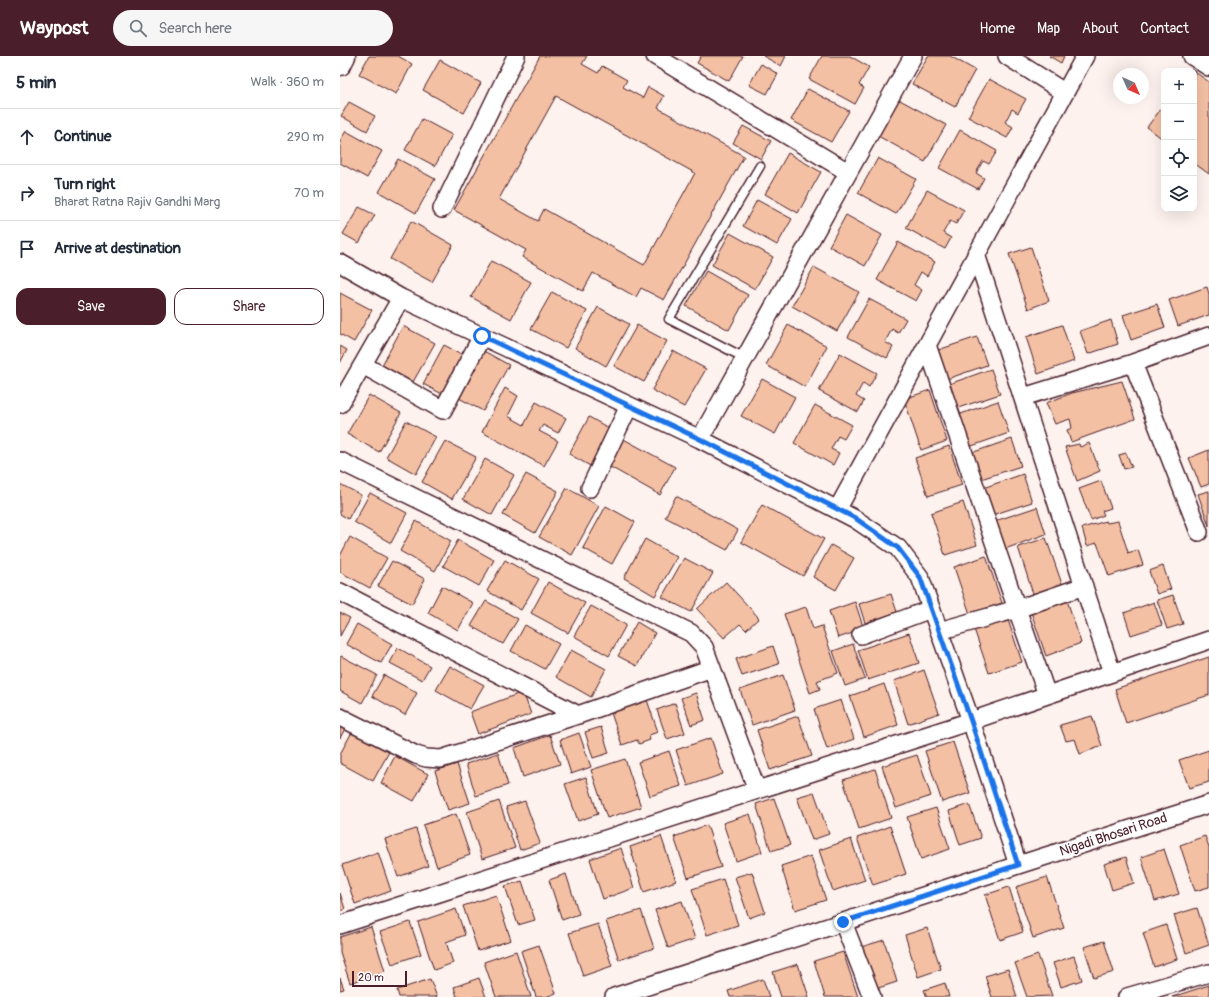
<!DOCTYPE html>
<html lang="en">
<head>
<meta charset="utf-8">
<style>
  :root { --surface:#fff; --page:#f6f6f7; --text:#1f2937; --muted:#747a83; --line:#e0e1e3; --accent:#4a1f2b }
  body { margin:0; font-family:Pangolin,sans-serif; background:var(--page); color:var(--text) }
  .controls { position:absolute; right:12px; top:12px; display:grid; overflow:hidden; border-radius:8px; box-shadow:0 4px 16px #0002 }
  .controls button { width:36px; height:36px; display:grid; place-items:center; padding:0; border:0; border-bottom:1px solid var(--line); background:var(--surface); color:var(--text); font:20px sans-serif }
  .compass { position:absolute; left:773px; top:12px; width:36px; height:36px; border-radius:50%; background:var(--surface); box-shadow:0 4px 16px #0002; rotate:135deg }
  .scale { position:absolute; left:12px; bottom:10px; width:55px; box-sizing:border-box; padding-left:4px; border:2px solid #4a1f2b; border-top:0; font-size:11px; line-height:14px; white-space:nowrap; color:#4a1f2b; -webkit-text-stroke:3px #fff; paint-order:stroke }
  .stop { position:absolute; width:12px; height:12px; margin:-9px; border:3px solid #1a73e8; border-radius:50%; background:#fff }
  .stop.end { background:#1a73e8; border-color:#fff; box-shadow:0 1px 4px #0008 }
  .list { margin:0; padding:0; list-style:none }
  h2 { display:flex; justify-content:space-between; align-items:center; height:52px; margin:0; padding:0 16px; font-size:17px }
  h2 small { font-size:13px; font-weight:400; color:var(--muted) }
  .list li { display:grid; grid-template-columns:26px 1fr auto; gap:12px; align-items:center; box-sizing:border-box; height:56px; padding:0 16px; border-top:1px solid var(--line) }
  .list b { display:block; font-size:15px; white-space:nowrap }
  .list p { margin:0; font-size:13px; white-space:nowrap; color:var(--muted) }
  .list em { font-size:13px; font-style:normal; color:var(--muted) }
  .actions { display:flex; gap:8px; padding:12px 16px }
  .actions a { flex:1; padding:9px 0; border:1px solid var(--accent); border-radius:12px; text-align:center; font-size:14px; color:var(--accent) }
  .actions .main { background:var(--accent); color:#fff }
  .icon { flex:none; width:22px; height:22px; fill:none; stroke:currentColor; stroke-width:2; stroke-linecap:round; stroke-linejoin:round }
  .map { position:relative; flex:none; width:869px; height:941px; overflow:hidden }
  header { display:flex; align-items:center; gap:24px; box-sizing:border-box; height:56px; padding:0 20px; background:var(--accent); color:#fff }
  header strong { font-size:19px }
  nav { display:flex; gap:22px; margin-inline-start:auto; font-size:14px }
  .search { width:280px; height:36px; background:var(--page); display:flex; align-items:center; gap:10px; box-sizing:border-box; padding:0 14px; border-radius:22px; color:var(--muted); font-size:15px }
  main { display:flex }
  aside { flex:1; background:var(--surface) }
  .map>svg:first-child { display:block }
  .building { fill:#f3c0a4; stroke:#4a1f2b; fill-rule:evenodd }
  .lines { fill:none; stroke-linecap:round; stroke-linejoin:round }
  .lane-casing { stroke:#4a1f2b; stroke-width:11 }
  .street-casing { stroke:#4a1f2b; stroke-width:20 }
  .primary-casing { stroke:#4a1f2b; stroke-width:25 }
  .lane { stroke:#fff; stroke-width:8 }
  .street { stroke:#fff; stroke-width:17 }
  .primary { stroke:#fff; stroke-width:22 }
  .route { stroke:#1a73e8; stroke-width:5 }
  .labels { text-anchor:middle; stroke-width:3; stroke-linejoin:round; paint-order:stroke }
  .street-label { font-size:14px; fill:#4a1f2b; stroke:#fff }
</style>
</head>
<body>
<header>
<strong>Waypost</strong>
<div class="search"><svg class="icon" aria-label="search" viewBox="0 0 24 24"><circle cx="10" cy="10" r="6"/><path d="M15 15l6 6"/></svg>Search here</div>
<nav><a>Home</a><a>Map</a><a>About</a><a>Contact</a></nav>
</header>
<main>
<aside>
<h2>5 min<small>Walk · 360 m</small></h2>
<ul class="list">
<li><svg class="icon" aria-label="ahead" viewBox="0 0 24 24"><path d="M12 20V5M6 11l6-6 6 6"/></svg><div><b>Continue</b></div><em>290 m</em></li>
<li><svg class="icon" aria-label="right" viewBox="0 0 24 24"><path d="M7 20v-9h11M14 6l5 5-5 5"/></svg><div><b>Turn right</b><p>Bharat Ratna Rajiv Gandhi Marg</p></div><em>70 m</em></li>
<li><svg class="icon" aria-label="arrive" viewBox="0 0 24 24"><path d="M6 21V4h12l-3 4 3 4H6"/></svg><div><b>Arrive at destination</b></div></li>
</ul>
<div class="actions"><a class="main">Save</a><a>Share</a></div>
</aside>
<div class="map">
<svg width="869" height="941" viewBox="0 0 869 941">
  <rect width="100%" height="100%" fill="#fdf2ed"/>
  <filter id="ink" filterUnits="userSpaceOnUse"><feTurbulence type="fractalNoise" baseFrequency=".025" numOctaves="2"/><feDisplacementMap in="SourceGraphic" scale="8" xChannelSelector="R" yChannelSelector="G"/><feConvolveMatrix kernelMatrix="1 2 1 2 8 2 1 2 1" color-interpolation-filters="sRGB"/></filter>
  <g filter="url(#ink)">
    <!-- building -->
    <path class="building" d="M29,0H58L72,8L56,38L19,18Z
      M200,0H247L242,8L258,17L262,10L287,24L283,31L303,42L308,31L324,40L318,52L404,100L324,244L301,232L296,241L253,217L243,235L182,201L186,194L114,154ZM216,40L355,117L304,209L204,153L198,165L159,143Z
      M361,0H403L389,25L357,7Z
      M423,0H446L441,10Z
      M482,0H510L529,11L519,29L524,32L515,48L469,23Z
      M588,0H610L635,14L615,51L572,28Z
      M709,0H724L721,7Z
      M100,4L141,27L124,57L83,34Z
      M421,8L438,18L427,38L409,29Z
      M851,13L869,26V118L854,107V15H849Z
      M649,23L686,43L678,57L672,53L665,66L673,71L667,82L628,61Z
      M468,33L509,55L491,86L451,64Z
      M558,43L606,69L585,106L538,80Z
      M9,46L35,60L27,75L1,60Z
      M824,49V84L807,71Z
      M82,63L112,79L95,110L65,94Z
      M403,70L431,85L421,103L393,87Z
      M620,74L657,95L649,108L643,105L636,117L644,122L638,133L599,112Z
      M6,75L42,95L27,122L0,107V85Z
      M448,97L481,116L458,157L425,138Z
      M538,102L576,123L556,158L518,137Z
      M58,103L95,123L76,157L39,136Z
      M587,134L624,154L616,168L610,165L603,177L611,182L605,193L566,172Z
      M417,144L452,163L437,189L403,170Z
      M19,151L35,159L19,187L3,178Z
      M506,159L542,179L525,210L489,190Z
      M71,165L113,189L92,226L50,203Z
      M390,177L433,201L415,233L372,209Z
      M558,186L595,206L587,220L581,216L574,229L582,234L576,245L537,224Z
      M691,191L709,245L688,253L669,198Z
      M151,205L191,226L171,263L131,241Z
      M474,211L519,236L497,275L452,250Z
      M366,215L408,239L389,274L346,250Z
      M867,231L869,238V259L838,270L829,244Z
      M212,236L247,255L226,292L191,273Z
      M0,237L32,254L14,286L0,278Z
      M529,243L566,263L558,277L552,273L545,286L553,291L547,302L508,281Z
      M817,248L825,272L791,284L783,259Z
      M258,251L289,268L266,310L235,292Z
      M771,264L778,288L748,298L740,275Z
      M297,269L327,285L304,326L274,310Z
      M448,269L487,290L465,331L426,309Z
      M722,269L734,305L698,318L686,281Z
      M63,270L95,287L73,326L42,309Z
      M637,281L647,309L607,323L598,294Z
      M104,289L127,301L106,340L83,328Z
      M0,290L7,294L0,307Z
      M142,294L169,309L143,355L117,341Z
      M333,295L366,313L344,351L312,334Z
      M500,297L537,317L529,331L523,327L516,340L524,345L518,356L479,335Z
      M651,313L660,338L618,352L609,328Z
      M422,323L455,341L435,378L401,360Z
      M782,325L795,363L731,386L727,374L732,372L730,363L715,368L706,347L732,337Z
      M165,332L178,340L168,360L184,369L196,346L226,362L218,377L203,369L199,375L218,385L204,410L142,376Z
      M590,334L607,385L581,394L564,343Z
      M29,339L61,357L39,396L7,378Z
      M658,345L669,377L626,392L615,360Z
      M475,349L512,369L504,383L498,380L491,393L499,397L493,409L454,387Z
      M249,361L272,374L252,411L229,398Z
      M66,365L96,381L76,418L46,401Z
      M280,381L335,411L320,439L265,408Z
      M672,383L681,410L641,423L631,397Z
      M105,385L136,401L112,443L82,426Z
      M749,387L760,415L737,425L725,391L739,388L740,391Z
      M609,390L622,429L588,440L575,402Z
      M869,394V428L861,431L849,402Z
      M786,397L792,411L784,413L779,399Z
      M145,403L174,419L152,459L123,443Z
      M186,418L218,435L195,477L163,459Z
      M683,418L692,446L652,459L643,432Z
      M761,425L771,452L762,455L764,459L751,464L739,433Z
      M0,428L21,439L8,463L0,458Z
      M227,432L259,450L232,499L199,481Z
      M869,435V470L858,438Z
      M30,437L67,457L51,487L14,466Z
      M336,440L398,474L387,494L325,461Z
      M623,446L637,489L605,499L591,457Z
      M422,449L484,483L463,520L401,486Z
      M266,450L295,466L272,508L243,492Z
      M697,451L706,478L665,493L655,465Z
      M76,465L111,485L95,515L60,495Z
      M766,465L767,467L778,465L788,496L787,497L798,494L803,509L769,520L757,487L747,490L742,472Z
      M10,481L47,502L30,532L0,516V500Z
      M706,482L722,528L693,538L678,491Z
      M305,483L337,501L315,540L284,522Z
      M118,484L154,504L139,530L103,510Z
      M491,489L514,502L496,534L473,521Z
      M646,500L662,547L630,558L614,511Z
      M344,502L373,517L351,556L322,541Z
      M165,504L199,523L181,554L147,535Z
      M52,505L85,523L72,548L38,530Z
      M823,510L831,533L817,538L809,515Z
      M208,526L245,547L228,577L191,557Z
      M386,526L419,562L406,574L400,568L384,582L357,553Z
      M102,530L133,547L118,574L88,557Z
      M551,538L557,556L525,567L519,548Z
      M833,539L843,568L827,573L817,544Z
      M727,544L741,587L706,600L691,556Z
      M146,545L178,563L163,588L131,570Z
      M515,546L524,573L498,582L489,555Z
      M814,546L822,569L791,579L784,557Z
      M251,550L286,569L269,600L234,580Z
      M466,551L473,573L482,570L498,617L477,625L480,633L470,637L444,558Z
      M0,557L10,562L0,580Z
      M667,561L682,606L649,617L634,573Z
      M297,566L315,577L297,610L278,600Z
      M17,568L52,588L41,607L6,588Z
      M185,569L219,588L205,613L171,595Z
      M569,577L579,607L528,624L518,594Z
      M513,588L525,623L505,630L493,595Z
      M433,590L439,608L402,620L396,603Z
      M58,592L90,610L82,624L50,607Z
      M231,594L266,613L251,641L216,621Z
      M1,600L37,619L22,647L0,635V602Z
      M869,601V639L786,667L775,633Z
      M110,610L144,629L130,653L96,634Z
      M584,614L599,657L568,668L554,625Z
      M44,619L77,637L65,659L32,640Z
      M443,619L455,654L412,669L400,634Z
      M544,628L558,669L524,681L510,640Z
      M183,636L191,658L138,678L130,656Z
      M356,637L365,664L351,669L341,642Z
      M306,641L318,676L309,679L310,684L299,688L297,684L282,689L270,654Z
      M501,644L514,683L487,693L474,653Z
      M335,647L345,677L327,683L317,654Z
      M458,660L472,700L430,714L417,674Z
      M752,660L762,690L740,698L735,683L726,685L720,669Z
      M0,668L6,671L0,682Z
      M261,671L269,697L253,702L245,676Z
      M12,676L49,696L33,725L0,707V698Z
      M239,677L251,711L231,718L220,684Z
      M210,679L220,708L183,721L174,692Z
      M371,682L383,718L348,730L336,694Z
      M613,686L630,737L602,746L585,695Z
      M869,694V726L849,732L839,704Z
      M329,695L341,730L310,740L298,706Z
      M158,697L168,729L136,740L126,708Z
      M577,699L591,740L556,752L542,710Z
      M55,700L88,718L74,745L41,727Z
      M285,703L301,751L267,762L251,714Z
      M117,708L130,747L108,754L95,715Z
      M535,713L551,762L519,773L503,724Z
      M246,721L258,758L238,765L225,728Z
      M474,736L489,778L472,784L457,741Z
      M434,742L450,789L431,795L416,748Z
      M159,745L175,792L142,803L127,756Z
      M185,745L200,787L180,794L166,751Z
      M629,748L641,782L620,789L609,755Z
      M596,752L610,793L581,803L567,761Z
      M116,758L130,799L97,811L83,769Z
      M410,758L422,796L396,805L383,767Z
      M367,769L381,811L348,822L334,781Z
      M550,770L566,818L533,829L517,782Z
      M76,773L88,810L58,821L45,783Z
      M321,780L336,825L304,836L290,791Z
      M865,780L869,791V831L855,835L840,789Z
      M511,783L525,824L493,835L479,794Z
      M281,792L294,832L263,843L250,803Z
      M824,793L839,838L815,845L801,801Z
      M38,796L51,835L15,848L2,809Z
      M471,800L486,844L455,854L441,810Z
      M786,801L794,827L772,834L764,808Z
      M412,816L425,856L409,862L395,821Z
      M226,818L239,858L222,864L209,824Z
      M707,821L724,872L693,882L676,831Z
      M383,823L398,869L367,879L352,833Z
      M182,825L195,864L178,869L165,830Z
      M669,831L683,876L660,884L645,839Z
      M0,837L5,853L0,855Z
      M156,839L171,884L138,895L123,850Z
      M342,845L355,883L328,892L315,854Z
      M857,852L869,889L846,897L834,859Z
      M116,853L125,879L106,886L113,907L94,914L78,866Z
      M301,854L314,892L279,904L266,865Z
      M70,866L81,898L52,908L40,876Z
      M258,868L272,910L243,920L229,877Z
      M826,869L837,903L814,911L803,877Z
      M31,871L45,915L10,927L0,897V881Z
      M587,872L601,913L578,921L565,879Z
      M544,884L557,926L532,934L518,892Z
      M764,885L774,916L754,922L744,891Z
      M199,889L216,937L206,941H196L181,895Z
      M176,895L191,941H156L144,906Z
      M503,896L518,941H485L474,905Z
      M698,899L712,940L687,941L675,907Z
      M734,900L742,924L721,931L713,907Z
      M458,908L469,941H441L433,916Z
      M668,913L677,941H652L645,920Z
      M0,922L4,933L0,934Z
      M139,922L146,941H117L114,931Z
      M90,923L97,941H59L57,934Z
      M423,923L429,941H390L388,935Z
      M605,927L609,941H587L584,934Z
      M869,929V941H832Z"/>
    <g class="lines">
      <defs>
        <path id="lane" d="M405,302L329,263L420,110"/>
        <path id="street" d="M315,0L508,116
          M667,0L724,36
          M852,0L869,11
          M102,153L176,0
          M636,198L772,617
          M0,207L61,242L360,383L515,463L558,492L580,521L631,665L678,809
          M587,289L669,530L707,639
          M793,307L859,476
          M23,309L103,354L142,280
          M683,341L793,307L869,280
          M0,348L61,242
          M360,383L573,0
          M0,405L351,577L364,591L417,734
          M250,432L289,350
          M497,454L745,0
          M0,536L238,659
          M599,575L677,553L744,530
          M521,579L591,553
          M0,661L76,699L86,702L101,703L238,659L372,612
          M503,866L532,941
          M0,869L631,665L869,584
          M274,941L678,809L869,748
          M787,941L869,917"/>
        <path id="primary" d="M0,8L4,0"/>
      </defs>
      <!-- lane casing -->
      <use href="#lane" class="lane-casing"/>
      <!-- street casing -->
      <use href="#street" class="street-casing"/>
      <!-- primary casing -->
      <use href="#primary" class="primary-casing"/>
      <!-- lane -->
      <use href="#lane" class="lane"/>
      <!-- street -->
      <use href="#street" class="street"/>
      <!-- primary -->
      <use href="#primary" class="primary"/>
    </g>
  </g>
  <g class="lines" filter="url(#ink)">
    <!-- route -->
    <path class="route" d="M142,280L360,383L515,462L558,492L580,521L631,665L678,809L503,866"/>
  </g>
  <g class="labels">
    <!-- street labels -->
    <g class="street-label">
      <text transform="translate(773 778) rotate(-18)" y="5">Nigadi Bhosari Road</text>
    </g>
  </g>
</svg>
<div class="controls">
<button>+</button>
<button>−</button>
<button><svg class="icon" aria-label="locate" viewBox="0 0 24 24"><circle cx="12" cy="12" r="6"/><path d="M12 2v4M12 18v4M2 12h4M18 12h4"/></svg></button>
<button><svg class="icon" aria-label="layers" viewBox="0 0 24 24"><path d="M12 4l9 5-9 5-9-5zM3 14l9 5 9-5"/></svg></button>
</div>
<svg class="compass" viewBox="-18 -18 36 36"><path d="M0-13l5 13h-10z" fill="#e53935"/><path d="M0 13l5-13h-10z" fill="#747a83"/></svg>
<div class="scale">20 m</div>
<div class="stop" style="left:142px;top:280px"></div>
<div class="stop end" style="left:503px;top:866px"></div>
</div>
</main>
</body>
</html>
